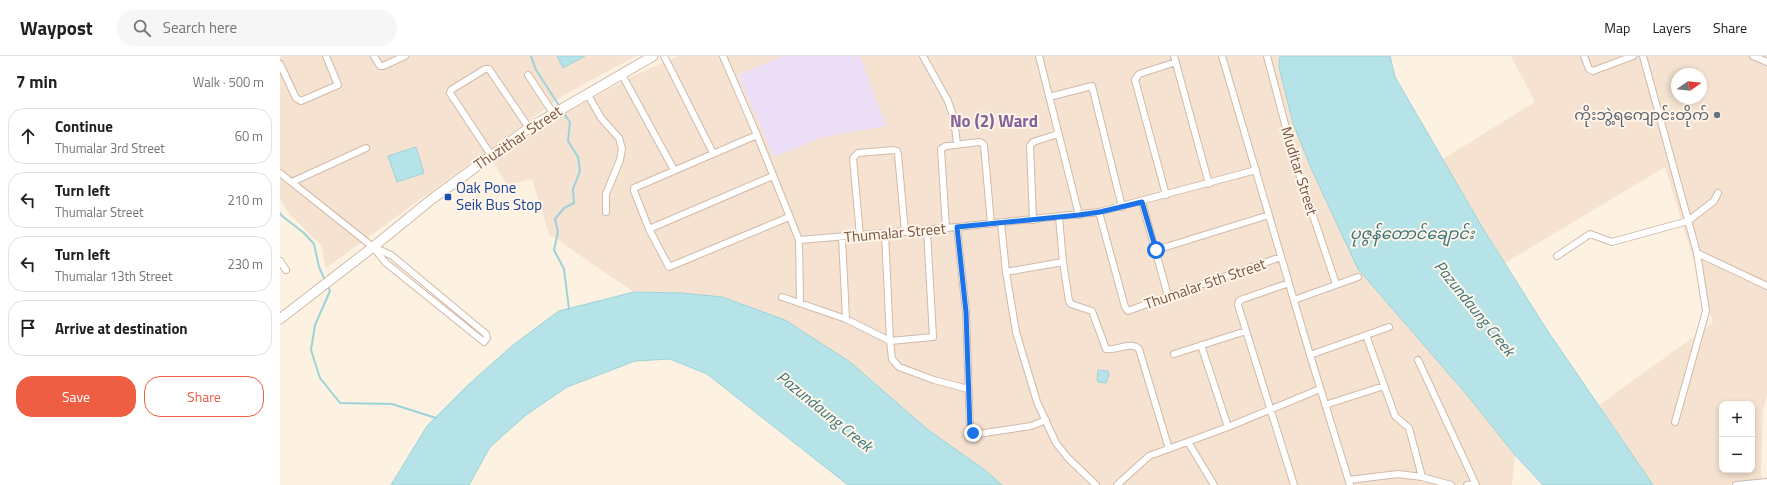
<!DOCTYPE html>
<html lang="en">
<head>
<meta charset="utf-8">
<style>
  :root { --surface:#fff; --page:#f6f6f6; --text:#202124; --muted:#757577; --line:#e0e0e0; --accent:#ed5e42 }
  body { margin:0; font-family:"Titillium Web","Noto Sans Myanmar",sans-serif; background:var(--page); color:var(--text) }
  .controls { position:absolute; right:12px; bottom:12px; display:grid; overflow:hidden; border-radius:8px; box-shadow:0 2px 6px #0003 }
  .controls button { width:36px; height:36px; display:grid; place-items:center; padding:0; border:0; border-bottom:1px solid var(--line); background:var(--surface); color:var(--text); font:20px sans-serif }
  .compass { position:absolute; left:1391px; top:12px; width:36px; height:36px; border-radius:50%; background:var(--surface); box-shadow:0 2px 6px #0003; rotate:76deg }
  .stop { position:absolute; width:12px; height:12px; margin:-9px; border:3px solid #1a73e8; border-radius:50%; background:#fff }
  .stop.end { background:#1a73e8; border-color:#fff; box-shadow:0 1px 4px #0008 }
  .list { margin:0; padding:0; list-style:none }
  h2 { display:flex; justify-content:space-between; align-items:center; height:52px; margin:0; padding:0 16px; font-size:17px }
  h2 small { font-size:13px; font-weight:400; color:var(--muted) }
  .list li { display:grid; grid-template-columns:26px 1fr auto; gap:12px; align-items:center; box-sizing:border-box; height:56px; margin:0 8px 8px; padding:0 8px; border:1px solid var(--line); border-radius:16px }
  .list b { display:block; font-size:15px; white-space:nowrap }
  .list p { margin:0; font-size:13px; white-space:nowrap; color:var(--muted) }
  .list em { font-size:13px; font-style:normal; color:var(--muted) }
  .actions { display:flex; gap:8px; padding:12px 16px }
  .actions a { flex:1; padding:9px 0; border:1px solid var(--accent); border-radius:16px; text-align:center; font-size:14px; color:var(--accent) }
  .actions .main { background:var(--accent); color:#fff }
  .icon { flex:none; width:22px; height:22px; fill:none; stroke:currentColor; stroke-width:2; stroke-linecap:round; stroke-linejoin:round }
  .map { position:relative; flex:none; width:1487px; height:429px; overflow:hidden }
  header { display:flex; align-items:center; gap:24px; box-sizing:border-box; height:56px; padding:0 20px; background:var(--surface); border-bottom:1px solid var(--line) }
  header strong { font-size:19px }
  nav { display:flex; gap:22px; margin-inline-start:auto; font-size:14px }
  .search { width:280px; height:36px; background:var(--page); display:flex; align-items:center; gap:10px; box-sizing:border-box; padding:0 14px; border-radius:22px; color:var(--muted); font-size:15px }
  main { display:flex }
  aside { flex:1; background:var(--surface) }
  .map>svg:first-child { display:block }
  .residential { fill:#f5e2d0; fill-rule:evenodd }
  .education { fill:#eedff9 }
  .water { fill:#b6e3e7; stroke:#9cd3da }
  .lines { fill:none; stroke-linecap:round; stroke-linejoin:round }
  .stream { stroke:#9cd3da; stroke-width:2 }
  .street-casing { stroke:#d1baab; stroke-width:8 }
  .secondary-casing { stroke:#d4b9a8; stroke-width:11 }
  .street { stroke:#fff; stroke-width:6 }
  .secondary { stroke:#fff; stroke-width:9 }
  .route { stroke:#1a73e8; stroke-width:5 }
  .worship-dot { fill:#6b7280; stroke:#fff5e9; stroke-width:1.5 }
  .transit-dot { fill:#1a4fb4; stroke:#fff5e9; stroke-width:1.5 }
  .labels { text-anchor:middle; stroke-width:4; stroke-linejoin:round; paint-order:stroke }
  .worship-label { font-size:15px; fill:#5b616d; stroke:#fff5e9; text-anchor:end }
  .street-label { font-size:15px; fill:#765547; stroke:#fff5e9 }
  .transit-label { font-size:15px; fill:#164399; stroke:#fff5e9; text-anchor:start }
  .water-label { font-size:16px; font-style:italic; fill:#3a757c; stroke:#fff5e9 }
  .quarter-label { font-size:17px; font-weight:bold; fill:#84629a; stroke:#fff5e9 }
</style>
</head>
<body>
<header>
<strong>Waypost</strong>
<div class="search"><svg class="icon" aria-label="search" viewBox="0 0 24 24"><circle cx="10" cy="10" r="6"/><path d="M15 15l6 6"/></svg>Search here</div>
<nav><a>Map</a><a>Layers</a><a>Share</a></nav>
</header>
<main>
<aside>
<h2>7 min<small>Walk · 500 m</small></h2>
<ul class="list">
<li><svg class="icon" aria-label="ahead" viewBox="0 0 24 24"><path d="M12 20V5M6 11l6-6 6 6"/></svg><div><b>Continue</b><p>Thumalar 3rd Street</p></div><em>60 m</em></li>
<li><svg class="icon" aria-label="left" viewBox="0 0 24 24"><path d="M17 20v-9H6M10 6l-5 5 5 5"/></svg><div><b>Turn left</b><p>Thumalar Street</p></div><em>210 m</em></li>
<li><svg class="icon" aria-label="left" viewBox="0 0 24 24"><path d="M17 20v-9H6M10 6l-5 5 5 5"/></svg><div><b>Turn left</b><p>Thumalar 13th Street</p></div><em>230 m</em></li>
<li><svg class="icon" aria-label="arrive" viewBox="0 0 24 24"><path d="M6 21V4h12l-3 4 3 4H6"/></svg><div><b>Arrive at destination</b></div></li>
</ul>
<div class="actions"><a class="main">Save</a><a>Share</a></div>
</aside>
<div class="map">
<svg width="1487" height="429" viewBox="0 0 1487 429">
  <rect width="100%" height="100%" fill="#fdf1e2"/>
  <!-- residential -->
  <path class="residential" d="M0,0H356L284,39L46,212L41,189L11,160L0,143Z
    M398,0H1000L999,11L1013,67L1031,112L1078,213L1188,340L1235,399L1232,429H722L706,415L647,373L570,306L505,264L442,241L401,237L354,236L269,178L252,123L227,129L214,107L257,73L351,21Z
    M1231,0H1487V339L1483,353L1481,417L1483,429H1373L1319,349L1433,267L1385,111L1225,207L1202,171L1163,103L1255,46ZM1397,18H1421V42H1397ZM1442,348H1472V414H1442Z"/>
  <!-- education -->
  <path class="education" d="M503,0H580L606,70L543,81L494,101L458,19Z"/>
  <!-- water -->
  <path class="water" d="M277,0H305L283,12Z
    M1000,0H1110L1115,21L1202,171L1265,271L1373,429H1263L1235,399L1188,340L1078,213L1031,112L1013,67L999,11Z
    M136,91L144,117L117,126L108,100Z
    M354,236L401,237L442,241L505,264L570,306L647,373L706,415L722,429H568L427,318L390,303L355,305L287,331L246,359L210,391L189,429H111L147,370L188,329L233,289L279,255Z
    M818,314L828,315L829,319L826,327L818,326L817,324Z"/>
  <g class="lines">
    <!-- stream -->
    <path class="stream" d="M251,0L256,14L280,51
      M282,55L290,66L288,85L298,101L300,115L293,133L294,147L284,152L275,163L278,176L274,194L284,213L289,253
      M0,157L2,160L24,177L34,188L39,211L45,224
      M48,230L50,235L35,269L31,294L40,322L60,347L112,348L156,362"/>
    <defs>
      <path id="street" d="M94,0L100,10H103L125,0
        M384,0L433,97
        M443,0L477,79L519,184L677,171L819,156L976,114
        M643,0L668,45L674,63L677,88
        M759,0L799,159
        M894,0L929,128
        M942,0L1030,299L1070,429
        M987,0L1015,106L1056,228
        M1304,0L1309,13L1313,15L1353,0
        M1363,0L1417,197L1487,230
        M1473,0L1487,6
        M0,8L16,42L21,45L58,29L46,0
        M341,17L394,114
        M248,19L273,57
        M307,37L321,62L339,82L342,93L340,104L326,138V156
        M769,41L812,30L842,151
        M477,79L354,132V135L369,173L389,211L509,161
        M211,99L172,40L170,37L171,34L205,13H209L249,72
        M0,117L93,191L111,199L206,278L207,282L204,286L106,207L93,191
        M12,126L86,92
        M886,139L855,24L859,18L896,6
        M862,146L888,240
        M819,156L845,251L848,255L888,240L1001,201
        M779,161L783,206L789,245L791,248L812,255L826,293C836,295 851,285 859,293L889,393
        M753,164L750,90L753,86L778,78
        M721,167L726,216L736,276L757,346L776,387L788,402L816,429
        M677,171L686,256L690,374L693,377L698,378L751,370L766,364
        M666,172L661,93L666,90L699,86L702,87L704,89L711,168
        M369,173L493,120
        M605,177L610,285L612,303L619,311L654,324L688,333
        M580,180L573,102L578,97L614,94L617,95L618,98L625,176
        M562,181L566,263
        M519,184L520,246
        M876,194L989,159
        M1277,200L1310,178L1332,186L1408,165L1434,145L1438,137
        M0,205L6,214
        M726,216L783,206
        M1009,227L963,243L959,245L958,249L1014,429
        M502,241L566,263L610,285
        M1014,244L1078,221
        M1086,279L1115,360L1129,372L1142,421
        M610,285L653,281L647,174
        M921,289L948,371
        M894,298L966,275
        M1030,299L1109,271
        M1138,304L1196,429
        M1045,349L1104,330
        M1395,366L1426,255L1417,197
        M908,386L934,429
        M1069,424L1118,418L1142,421L1171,429
        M837,429L869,400L948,371L1040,333
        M1187,429L1195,428
        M1456,429L1487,426"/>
      <path id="secondary" d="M0,263L93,191L152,143L249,72L373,0"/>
    </defs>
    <!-- street casing -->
    <use href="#street" class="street-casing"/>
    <!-- secondary casing -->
    <use href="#secondary" class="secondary-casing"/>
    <!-- street -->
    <use href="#street" class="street"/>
    <!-- secondary -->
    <use href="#secondary" class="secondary"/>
  </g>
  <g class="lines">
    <!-- route -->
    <path class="route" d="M693,377L690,374L686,256L677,171L799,159L820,156L862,146L876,194"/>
  </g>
  <!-- markers -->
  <circle class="worship-dot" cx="1437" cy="59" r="4"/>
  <rect class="transit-dot" x="164" y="137" width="8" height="8" rx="2"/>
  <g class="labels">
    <!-- worship labels -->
    <g class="worship-label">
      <text x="1429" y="64">ကိုးဘွဲ့ရကျောင်းတိုက်</text>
    </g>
    <!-- street labels -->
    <g class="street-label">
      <text transform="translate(238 82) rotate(-34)" y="5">Thuzithar Street</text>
      <text transform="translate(1019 115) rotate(73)" y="5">Muditar Street</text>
      <text transform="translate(615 177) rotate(-5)" y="5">Thumalar Street</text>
      <text transform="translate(925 228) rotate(-19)" y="5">Thumalar 5th Street</text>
    </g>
    <!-- transit labels -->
    <g class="transit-label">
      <text x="176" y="137">Oak Pone<tspan x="176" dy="17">Seik Bus Stop</tspan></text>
    </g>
    <!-- water labels -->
    <g class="water-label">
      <text x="1132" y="183">ပုဇွန်တောင်ချောင်း</text>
      <text transform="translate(1195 252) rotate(51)" y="6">Pazundaung Creek</text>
      <text transform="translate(545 355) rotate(39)" y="6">Pazundaung Creek</text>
    </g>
    <!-- quarter labels -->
    <g class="quarter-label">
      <text x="714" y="71">No (2) Ward</text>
    </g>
  </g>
</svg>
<div class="controls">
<button>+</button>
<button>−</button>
</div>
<svg class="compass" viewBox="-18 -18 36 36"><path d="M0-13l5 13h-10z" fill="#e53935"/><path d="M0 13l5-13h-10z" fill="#757577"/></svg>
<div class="stop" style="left:876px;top:194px"></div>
<div class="stop end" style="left:693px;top:377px"></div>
</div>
</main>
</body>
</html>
